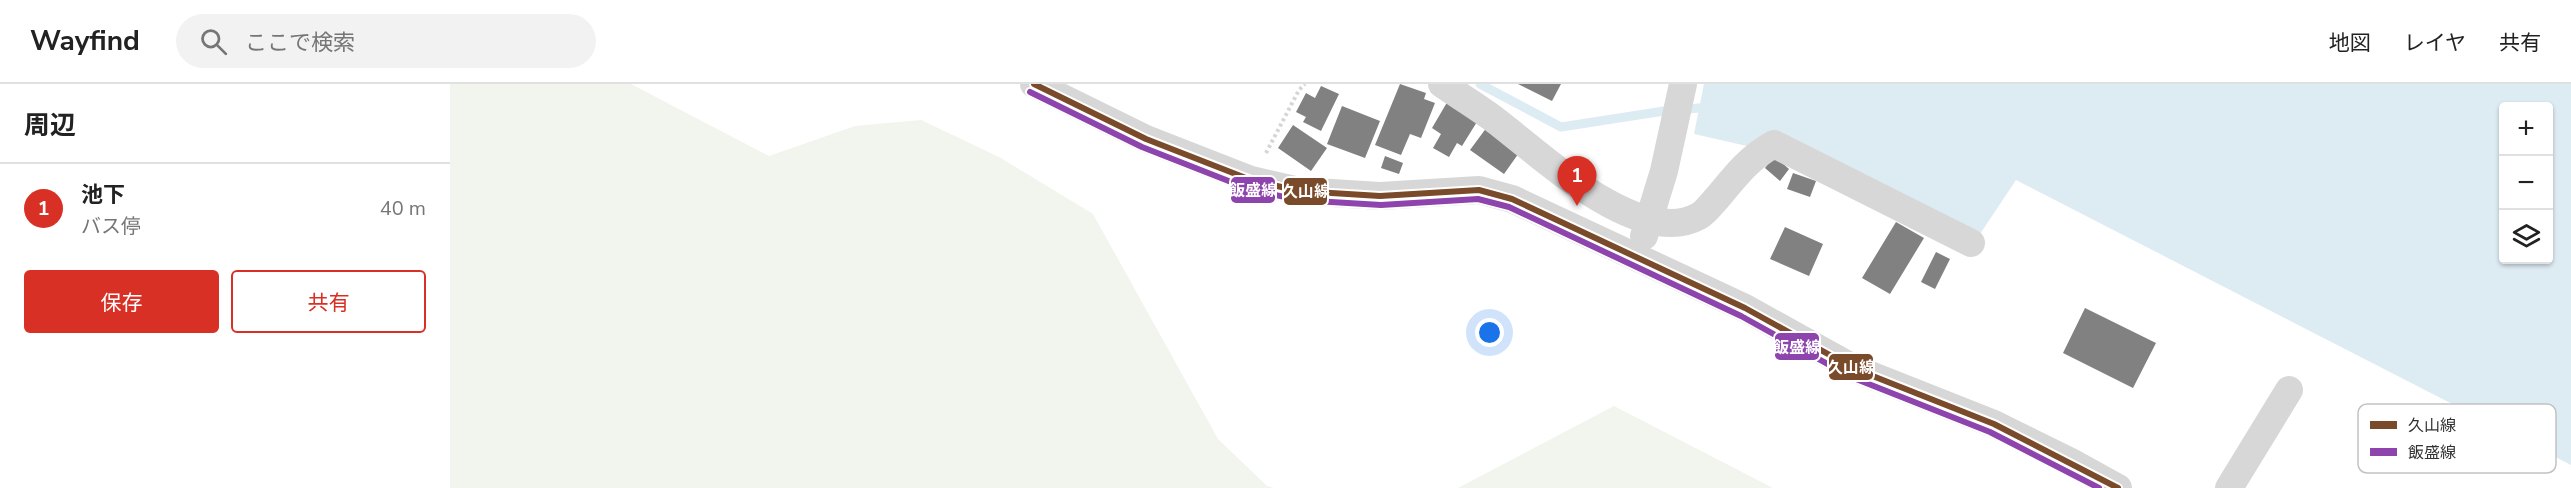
<!DOCTYPE html>
<html lang="ja">
<head>
<meta charset="utf-8">
<style>
  :root { --surface:#fff; --page:#f2f2f2; --text:#222; --muted:#767676; --line:#e0e0e0; --accent:#d93025 }
  body { margin:0; font-family:"Nunito Sans","Noto Sans JP",sans-serif; background:var(--page); color:var(--text) }
  .controls { position:absolute; right:18px; top:18px; display:grid; overflow:hidden; border-radius:6px; box-shadow:0 2px 4px #0004 }
  .controls button { width:54px; height:54px; display:grid; place-items:center; padding:0; border:0; border-bottom:2px solid var(--line); background:var(--surface); color:var(--text); font:30px sans-serif }
  .you { position:absolute; left:1040px; top:249px; width:21px; height:21px; margin:-15px; border:4px solid #fff; border-radius:50%; background:#1a73e8; box-shadow:0 0 0 9px #1a73e833 }
  .badge { display:grid; place-items:center; width:39px; height:39px; border-radius:50%; background:var(--accent); color:#fff; font-size:20px; font-weight:700 }
  .pin { position:absolute; translate:-50% -50px; filter:drop-shadow(0 2px 3px #0008) }
  .pin::after { content:''; position:absolute; top:32px; width:21px; height:18px; background:inherit; clip-path:polygon(0 0,100% 0,50% 100%) }
  .list { margin:0; padding:0; list-style:none }
  h2 { display:flex; justify-content:space-between; align-items:center; height:78px; margin:0; padding:0 24px; font-size:26px }
  h2 small { font-size:20px; font-weight:400; color:var(--muted) }
  .list li { display:grid; grid-template-columns:39px 1fr auto; gap:18px; align-items:center; box-sizing:border-box; height:90px; padding:0 24px; border-top:2px solid var(--line) }
  .list b { display:block; font-size:22px; white-space:nowrap }
  .list p { margin:0; font-size:20px; white-space:nowrap; color:var(--muted) }
  .list em { font-size:20px; font-style:normal; color:var(--muted) }
  .actions { display:flex; gap:12px; padding:18px 24px }
  .actions a { flex:1; padding:14px 0; border:2px solid var(--accent); border-radius:6px; text-align:center; font-size:21px; color:var(--accent) }
  .actions .main { background:var(--accent); color:#fff }
  .icon { flex:none; width:33px; height:33px; fill:none; stroke:currentColor; stroke-width:2; stroke-linecap:round; stroke-linejoin:round }
  .map { position:relative; flex:none; width:2121px; height:404px; overflow:hidden }
  header { display:flex; align-items:center; gap:36px; box-sizing:border-box; height:84px; padding:0 30px; background:var(--surface); border-bottom:2px solid var(--line) }
  header strong { font-size:28px }
  nav { display:flex; gap:33px; margin-inline-start:auto; font-size:21px }
  .search { width:420px; height:54px; background:var(--page); display:flex; align-items:center; gap:15px; box-sizing:border-box; padding:0 21px; border-radius:33px; color:var(--muted); font-size:22px }
  main { display:flex }
  aside { flex:1; background:var(--surface) }
  .map>svg:first-child { display:block }
  .green { fill:#f1f5ed }
  .water { fill:#ddebf3; fill-rule:evenodd }
  .lines { fill:none; stroke-linecap:round; stroke-linejoin:round }
  .stream { stroke:#ddebf3; stroke-width:9 }
  .building { fill:#818181 }
  .path { stroke:#d6d6d6; stroke-width:4; stroke-dasharray:3 3; stroke-linecap:butt }
  .minor { stroke:#d7d7d7; stroke-width:28 }
  .bus-1-casing { stroke:#fff; stroke-width:10 }
  .bus-2-casing { stroke:#fff; stroke-width:10 }
  .bus-1 { stroke:#7a4b2a; stroke-width:6 }
  .bus-2 { stroke:#8e44ad; stroke-width:6 }
  .key { fill:#fff; stroke:#c2c2c2; stroke-width:1.5 }
  .key-label { font-size:16px; fill:#333 }
  .line-badge { stroke:#fff; stroke-width:2 }
  .badge-label { font-size:16px; text-anchor:middle; font-weight:bold; fill:#fff }
</style>
</head>
<body>
<header>
<strong>Wayfind</strong>
<div class="search"><svg class="icon" aria-label="search" viewBox="0 0 24 24"><circle cx="10" cy="10" r="6"/><path d="M15 15l6 6"/></svg>ここで検索</div>
<nav><a>地図</a><a>レイヤ</a><a>共有</a></nav>
</header>
<main>
<aside>
<h2>周辺<small></small></h2>
<ul class="list">
<li><span class="badge">1</span><div><b>池下</b><p>バス停</p></div><em>40 m</em></li>
</ul>
<div class="actions"><a class="main">保存</a><a>共有</a></div>
</aside>
<div class="map">
<svg width="2121" height="404" viewBox="0 0 2121 404">
  <rect width="100%" height="100%" fill="#fff"/>
  <!-- green -->
  <path class="green" d="M0,0H181L319,72L405,42L471,36L549,73L643,130L768,355L817,402L824,404H0Z
    M1164,322L1323,404H1008Z"/>
  <!-- water -->
  <path class="water" d="M1254,0H2121V381L1566,96L1528,153L1297,62L1244,50ZM2054,22H2098V176H2054Z"/>
  <g class="lines">
    <!-- stream -->
    <path class="stream" d="M1030,0L1111,43L1214,27L1249,24"/>
  </g>
  <!-- building -->
  <path class="building" d="M950,0L976,9L974,15L985,19L971,54L960,50L951,71L925,61Z
    M1068,0H1111L1102,17Z
    M871,2L889,10L871,47L853,38L856,33L846,28L856,9L865,14Z
    M999,15L1030,33L1012,62L1007,59L999,73L983,64L991,50L982,44Z
    M892,22L930,37L915,74L877,60Z
    M843,41L877,64L861,87L828,64Z
    M1037,43L1071,66L1054,90L1020,66Z
    M935,72L953,79L949,90L931,84Z
    M1324,72L1339,85L1330,97L1315,84Z
    M1343,89L1366,97L1360,113L1337,105Z
    M1446,138L1474,154L1440,210L1412,194Z
    M1335,143L1373,160L1359,192L1320,175Z
    M1486,168L1500,175L1485,205L1471,198Z
    M1635,224L1706,259L1683,304L1613,269Z"/>
  <g class="lines">
    <!-- path -->
    <path class="path" d="M816,69L849,6L855,0"/>
    <!-- minor -->
    <path class="minor" d="M584,0L696,55L801,96L849,107L930,112L1029,106L1062,115L1295,224L1405,285L1544,340L1621,378L1668,404
      M992,0C1008,11 1025,21 1041,33C1087,67 1188,166 1249,132C1256,128 1262,119 1268,113C1286,91 1299,74 1324,60L1521,159
      M1194,152L1214,87L1233,0
      M1779,404L1839,306"/>
    <defs>
      <path id="bus-1" d="M584,0L696,55L801,96L849,107L930,112L1029,106L1062,115L1295,224L1405,285L1544,340L1668,404"/>
      <path id="bus-2" d="M580,8L692,63L799,105L848,116L931,121L1028,115L1059,123L1291,232L1401,293L1540,348L1649,404"/>
    </defs>
    <!-- bus-1 casing -->
    <use href="#bus-1" class="bus-1-casing"/>
    <!-- bus-2 casing -->
    <use href="#bus-2" class="bus-2-casing"/>
    <!-- bus-1 -->
    <use href="#bus-1" class="bus-1"/>
    <!-- bus-2 -->
    <use href="#bus-2" class="bus-2"/>
  </g>
  <!-- legend -->
  <rect x="1908" y="320" width="198" height="69" rx="9" class="key"/>
  <rect x="1920" y="337" width="27" height="8" fill="#7a4b2a"/>
  <rect x="1920" y="364" width="27" height="8" fill="#8e44ad"/>
  <g class="key-label">
    <text x="1958" y="347">久山線</text>
    <text x="1958" y="374">飯盛線</text>
  </g>
  <g class="line-badge">
    <rect x="780" y="92" width="46" height="28" rx="6" fill="#8e44ad"/>
    <rect x="833" y="93" width="45" height="29" rx="6" fill="#7a4b2a"/>
    <rect x="1324" y="248" width="46" height="29" rx="6" fill="#8e44ad"/>
    <rect x="1378" y="269" width="46" height="28" rx="6" fill="#7a4b2a"/>
  </g>
  <g class="badge-label">
    <text x="803" y="112">飯盛線</text>
    <text x="856" y="113">久山線</text>
    <text x="1347" y="269">飯盛線</text>
    <text x="1401" y="289">久山線</text>
  </g>
</svg>
<div class="controls">
<button>+</button>
<button>−</button>
<button><svg class="icon" aria-label="layers" viewBox="0 0 24 24"><path d="M12 4l9 5-9 5-9-5zM3 14l9 5 9-5"/></svg></button>
</div>
<div class="you"></div>
<div class="pin badge" style="left:1127px;top:122px">1</div>
</div>
</main>
</body>
</html>
